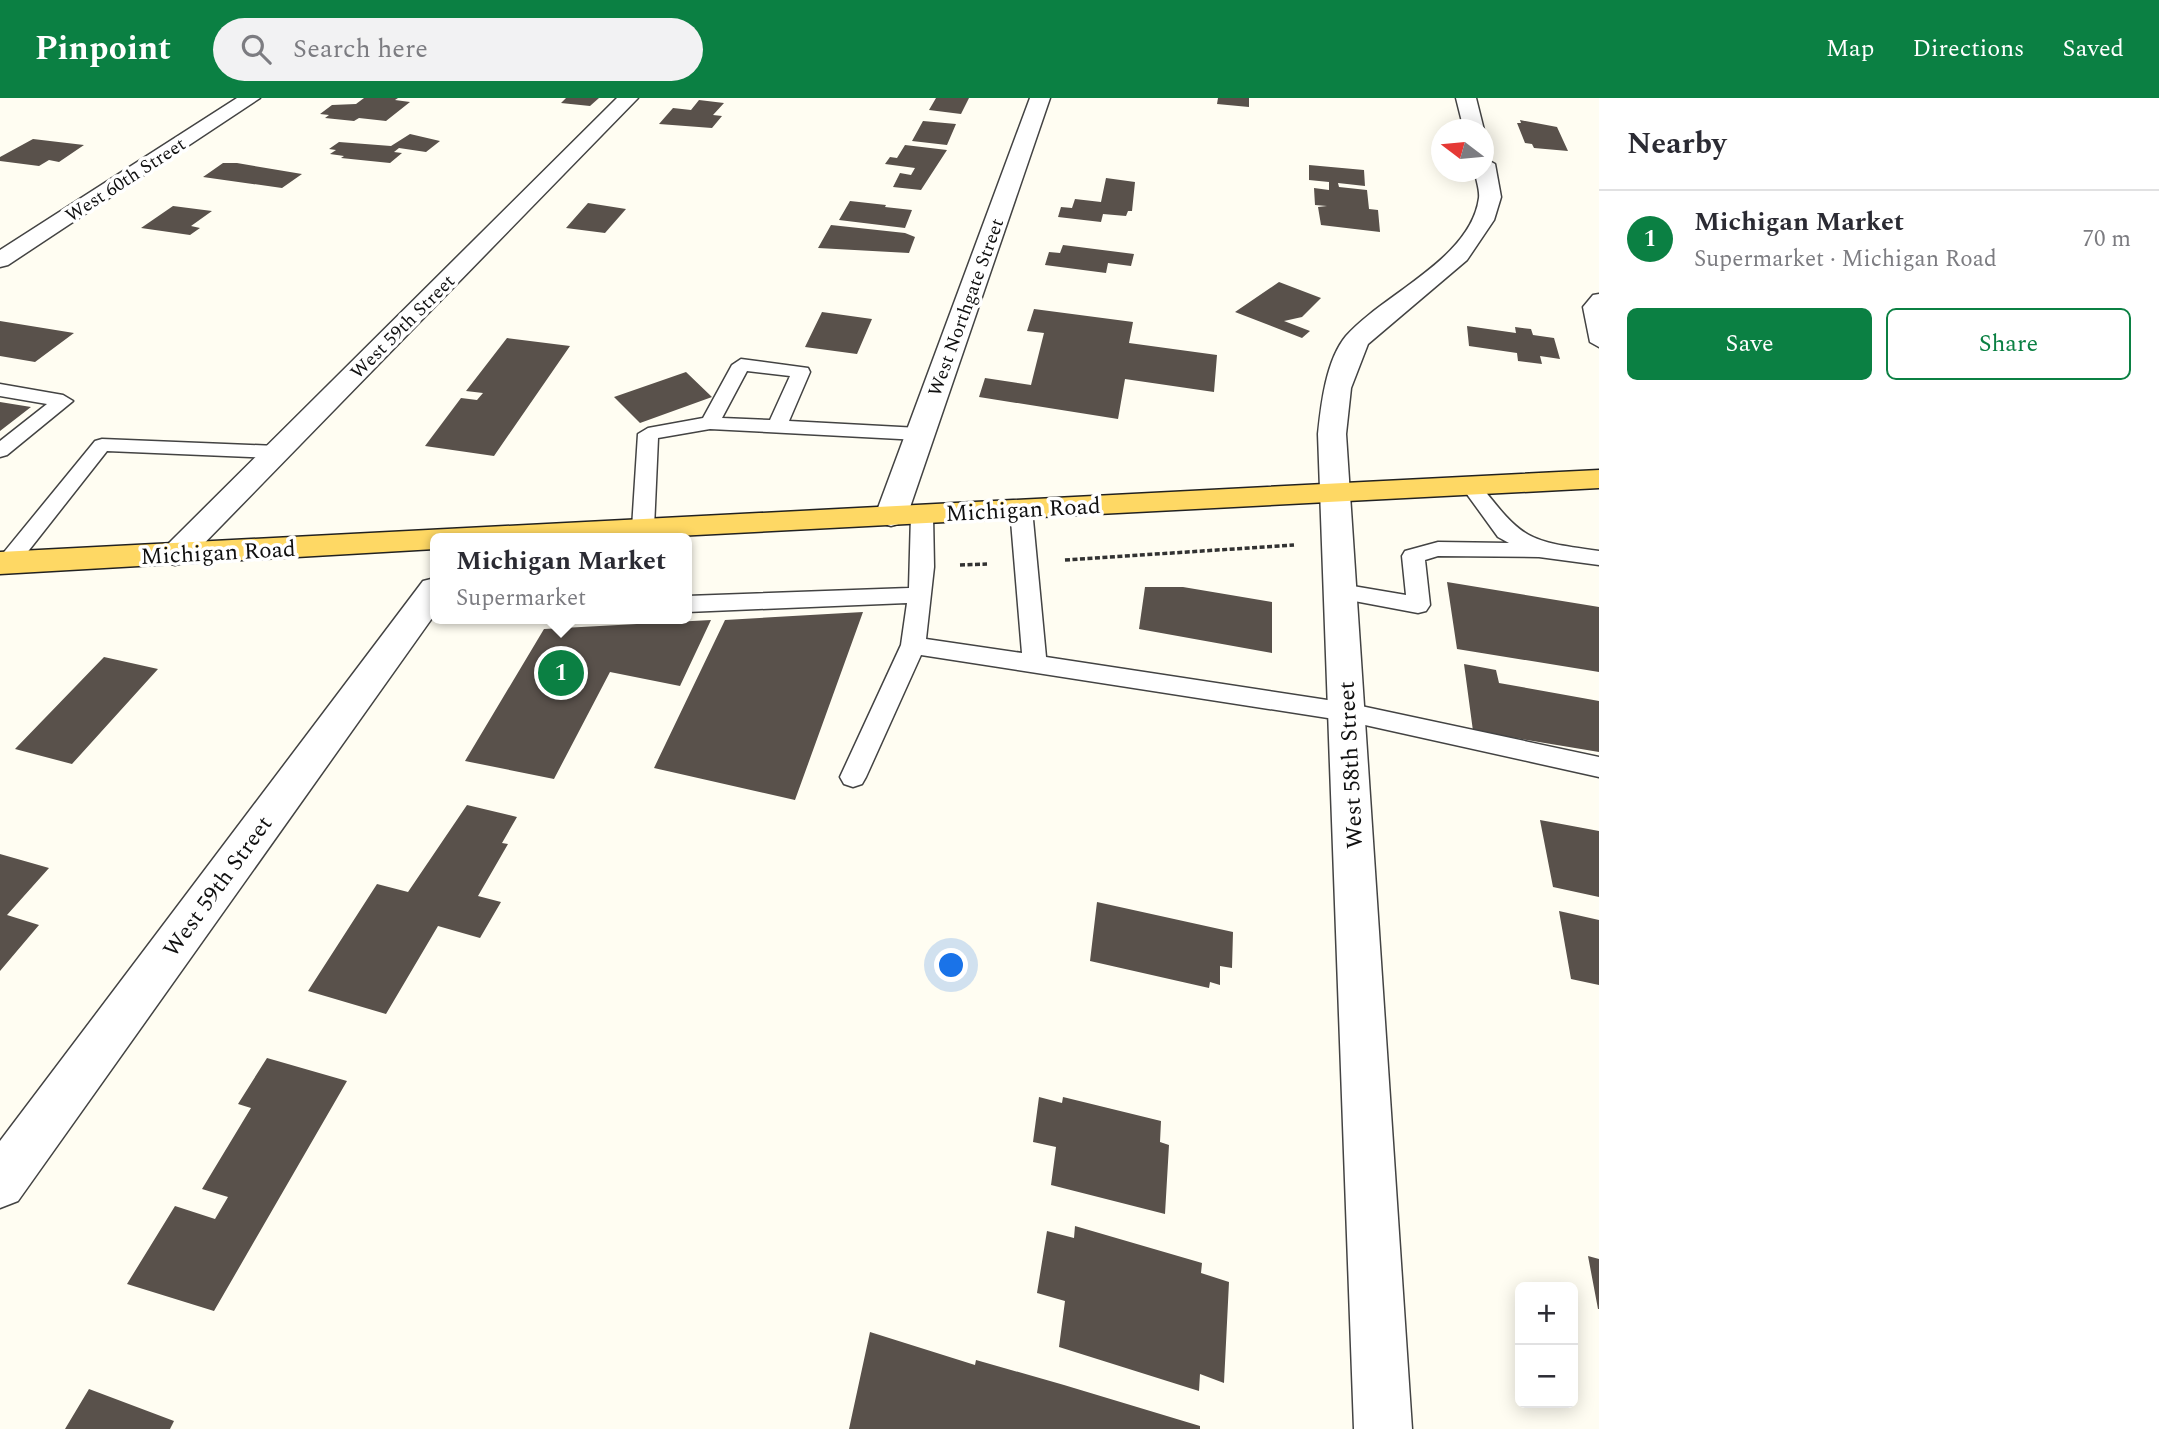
<!DOCTYPE html>
<html lang="en">
<head>
<meta charset="utf-8">
<style>
  :root { --surface:#fff; --page:#f2f2f3; --text:#2b2b33; --muted:#7c7c81; --line:#e1e1e2; --accent:#0b8043 }
  body { margin:0; font-family:Spectral,serif; background:var(--page); color:var(--text) }
  .controls { position:absolute; right:21px; bottom:21px; display:grid; overflow:hidden; border-radius:10px; box-shadow:0 4px 18px #0003 }
  .controls button { width:63px; height:63px; display:grid; place-items:center; padding:0; border:0; border-bottom:2px solid var(--line); background:var(--surface); color:var(--text); font:35px sans-serif }
  .compass { position:absolute; left:1431px; top:21px; width:63px; height:63px; border-radius:50%; background:var(--surface); box-shadow:0 4px 18px #0003; rotate:286deg }
  .you { position:absolute; left:952px; top:868px; width:24px; height:24px; margin:-18px; border:5px solid #fff; border-radius:50%; background:#1a73e8; box-shadow:0 0 0 10px #1a73e833 }
  .badge { display:grid; place-items:center; width:46px; height:46px; border-radius:50%; background:var(--accent); color:#fff; font-size:23px; font-weight:700 }
  .pin { position:absolute; translate:-50% -50%; border:4px solid #fff; box-shadow:0 2px 7px #0006 }
  .popup { position:absolute; left:430px; top:435px; width:262px; height:91px; box-sizing:border-box; display:grid; place-content:center; border-radius:10px; background:var(--surface); filter:drop-shadow(0 2px 5px #0005); font-size:23px; white-space:nowrap; color:var(--muted) }
  .popup b { font-size:26px; color:var(--text) }
  .popup::after { content:''; position:absolute; left:50%; top:100%; margin-left:-14px; border:14px solid transparent; border-top-color:var(--surface) }
  .list { margin:0; padding:0; list-style:none }
  h2 { display:flex; justify-content:space-between; align-items:center; height:91px; margin:0; padding:0 28px; font-size:30px }
  h2 small { font-size:23px; font-weight:400; color:var(--muted) }
  .list li { display:grid; grid-template-columns:46px 1fr auto; gap:21px; align-items:center; box-sizing:border-box; height:98px; padding:0 28px; border-top:2px solid var(--line) }
  .list b { display:block; font-size:26px; white-space:nowrap }
  .list p { margin:0; font-size:23px; white-space:nowrap; color:var(--muted) }
  .list em { font-size:23px; font-style:normal; color:var(--muted) }
  .actions { display:flex; gap:14px; padding:21px 28px }
  .actions a { flex:1; padding:16px 0; border:2px solid var(--accent); border-radius:10px; text-align:center; font-size:24px; color:var(--accent) }
  .actions .main { background:var(--accent); color:#fff }
  .icon { flex:none; width:38px; height:38px; fill:none; stroke:currentColor; stroke-width:2; stroke-linecap:round; stroke-linejoin:round }
  .map { position:relative; flex:none; width:1599px; height:1331px; overflow:hidden }
  header { display:flex; align-items:center; gap:42px; box-sizing:border-box; height:98px; padding:0 35px; background:var(--accent); color:#fff }
  header strong { font-size:33px }
  nav { display:flex; gap:38px; margin-inline-start:auto; font-size:24px }
  .search { width:490px; height:63px; background:var(--page); display:flex; align-items:center; gap:18px; box-sizing:border-box; padding:0 24px; border-radius:38px; color:var(--muted); font-size:26px }
  main { display:flex }
  aside { flex:1; background:var(--surface) }
  .map>svg:first-child { display:block }
  .building { fill:#59514b }
  .lines { fill:none; stroke-linecap:round; stroke-linejoin:round }
  .service-casing { stroke:#434343; stroke-width:3 }
  .minor-casing { stroke:#434343; stroke-width:3 }
  .primary-casing { stroke:#212121; stroke-width:3 }
  .path { stroke:#323232; stroke-width:3.5; stroke-dasharray:5 2.5; stroke-linecap:butt }
  .service { fill:#fff; fill-rule:evenodd }
  .minor { fill:#fff; fill-rule:evenodd }
  .primary { fill:#fed864; fill-rule:evenodd }
  .labels { text-anchor:middle; stroke-width:7; stroke-linejoin:round; paint-order:stroke }
  .far-street-label { font-size:19px; fill:#101010; stroke:#fff }
  .street-label { font-size:23px; fill:#101010; stroke:#fff }
</style>
</head>
<body>
<header>
<strong>Pinpoint</strong>
<div class="search"><svg class="icon" aria-label="search" viewBox="0 0 24 24"><circle cx="10" cy="10" r="6"/><path d="M15 15l6 6"/></svg>Search here</div>
<nav><a>Map</a><a>Directions</a><a>Saved</a></nav>
</header>
<main>
<div class="map">
<svg width="1599" height="1331" viewBox="0 0 1599 1331">
  <rect width="100%" height="100%" fill="#fffdf2"/>
  <!-- building -->
  <path class="building" d="M364,0H398L395,2L410,4L386,23L359,20L354,23L325,20L329,17L320,16L332,7L356,6Z
    M566,0H599L590,8L561,5Z
    M936,0H969L961,16L929,12Z
    M1218,0H1249V9L1217,6Z
    M699,2L724,5L713,17L722,18L712,30L659,26L673,10L691,12Z
    M1520,22L1557,29L1568,53L1534,50L1532,46L1525,45L1517,25H1521Z
    M923,23L956,26L947,47L912,43Z
    M410,36L440,43L426,54L399,50L394,54L402,55L390,65L341,60L344,58L330,56L336,52L329,51L339,44L391,48Z
    M33,41L84,47L59,64L49,62L39,68L0,63V59Z
    M905,47L947,52L921,92L893,89L900,75L911,77L915,70L885,66L890,59L897,60Z
    M223,65H237L302,76L282,90L203,79Z
    M1309,67L1364,72L1365,88L1338,85L1339,89L1367,92L1369,111L1378,112L1380,134L1321,127L1318,109L1327,108L1315,107L1314,90L1329,92V84L1309,82Z
    M1106,80L1135,84L1132,113H1128L1126,118L1103,116L1101,124L1058,119L1061,109L1072,110L1075,101L1101,104Z
    M850,103L886,107L885,109L912,112L905,130L839,122Z
    M588,105L626,111L605,135L566,130Z
    M173,108L212,113L191,128L200,130L190,137L141,130Z
    M831,127L905,135L915,139L909,155L818,150Z
    M1063,147L1134,156L1131,168L1108,165L1106,175L1045,167L1049,154L1060,155Z
    M1279,184L1321,200L1302,219L1284,223L1310,233L1302,240L1235,214Z
    M1034,211L1133,224L1129,245L1217,257L1214,294L1125,281L1118,321L979,299L985,280L1031,287L1044,235L1027,233Z
    M822,214L872,221L857,256L805,249Z
    M0,223L74,235L35,264L0,258Z
    M1467,228L1516,235L1515,229L1531,231L1533,237L1554,240L1560,261L1540,258L1542,266L1518,263L1517,255L1469,248Z
    M507,240L570,248L494,358L425,348L461,300L477,302L483,295L466,293Z
    M686,274L712,299L640,325L614,299Z
    M0,304L31,309L0,333Z
    M1447,484L1599,509V574L1457,551Z
    M1145,489H1183L1272,504V555L1139,531Z
    M863,514L795,702L654,670L725,522Z
    M711,522L680,588L610,574L554,681L465,663L544,531Z
    M104,559L158,571L72,666L15,651Z
    M1464,566L1496,572L1499,585L1599,603V654L1473,633Z
    M467,707L517,719L502,745L508,746L478,798L501,804L480,840L438,828L386,916L308,893L377,786L408,794Z
    M1540,722L1599,733V799L1553,789Z
    M0,756L49,770L7,817L39,827L0,873Z
    M1097,804L1233,834L1232,870L1220,868V887L1210,884L1209,890L1090,863Z
    M1559,813L1599,822V887L1571,881Z
    M267,960L347,983L214,1213L127,1186L175,1108L215,1121L228,1099L202,1091L251,1010L238,1006Z
    M1039,999L1062,1005L1063,999L1161,1023L1160,1044L1169,1047L1165,1116L1051,1087L1056,1049L1033,1044Z
    M1075,1128L1202,1165L1201,1175L1229,1184L1224,1285L1200,1276L1199,1293L1059,1249L1065,1203L1037,1195L1047,1133L1074,1140Z
    M1588,1158L1599,1161V1211H1598Z
    M870,1234L975,1267L976,1262L1064,1287L1200,1328V1331H849Z
    M89,1291L174,1323L170,1331H65Z"/>
  <g class="lines">
    <defs>
      <path id="service" d="M1599,196V249L1590,244L1583,209L1593,197Z
        M741,261L808,270L810,274L789,323L919,330L929,336L919,342L710,331L658,340L654,430L643,437L635,435L632,430L638,336L648,330L703,320L732,267ZM747,273L790,278L770,322L722,320Z
        M0,286L63,297L73,303L7,357L0,359V343L47,306L0,298Z
        M102,341L277,348L287,354L277,360L107,353L15,470H0V459L95,343Z
        M1471,382L1478,384C1523,442 1526,443 1599,453V467L1539,459L1438,458L1425,462L1430,507L1426,513L1418,515L1333,499L1330,494L1333,489L1341,486L1406,497L1402,458L1405,453L1438,444L1509,445L1498,439L1461,388Z
        M1021,404L1032,411L1046,559L1347,605L1599,659V679L1347,623L921,557L866,679L862,686L853,689L844,686L840,679L901,547L907,505L687,514V498L909,490L911,417L922,410L933,417L934,469L926,541L1022,555L1010,411Z"/>
      <path id="minor" d="M237,0H260L8,167L0,169V152Z
        M617,0H638L186,464L175,467L164,464L159,457L164,450Z
        M1030,0H1050L907,418L902,425L891,428L880,425L875,418Z
        M1456,0H1476L1484,32V33L1464,32Z
        M1484,60L1495,66L1501,99L1494,122L1467,162L1368,246L1351,290L1346,336L1412,1331H1354L1318,336C1321,307 1326,262 1346,238C1383,196 1471,161 1479,100C1480,92 1476,82 1475,74H1484Z
        M435,480V516L18,1103L0,1110V1043L423,483Z"/>
      <path id="primary" d="M1599,372V390L638,440H435V451L0,476V454Z"/>
    </defs>
    <!-- service casing -->
    <use href="#service" class="service-casing"/>
    <!-- minor casing -->
    <use href="#minor" class="minor-casing"/>
    <!-- primary casing -->
    <use href="#primary" class="primary-casing"/>
    <!-- path -->
    <path class="path" d="M1065,462L1294,447
      M960,467L987,466"/>
    <!-- service -->
    <use href="#service" class="service"/>
    <!-- minor -->
    <use href="#minor" class="minor"/>
    <!-- primary -->
    <use href="#primary" class="primary"/>
  </g>
  <g class="labels">
    <!-- far-street labels -->
    <g class="far-street-label">
      <text transform="translate(125 81) rotate(-33)" y="7">West 60th Street</text>
      <text transform="translate(965 209) rotate(-70)" y="7">West Northgate Street</text>
      <text transform="translate(402 228) rotate(-45)" y="7">West 59th Street</text>
    </g>
    <!-- street labels -->
    <g class="street-label">
      <text transform="translate(1023 411) rotate(-3)" y="8">Michigan Road</text>
      <text transform="translate(218 454) rotate(-3)" y="8">Michigan Road</text>
      <text transform="translate(1350 667) rotate(-93)" y="8">West 58th Street</text>
      <text transform="translate(217 788) rotate(-54)" y="8">West 59th Street</text>
    </g>
  </g>
</svg>
<div class="controls">
<button>+</button>
<button>−</button>
</div>
<svg class="compass" viewBox="-18 -18 36 36"><path d="M0-13l5 13h-10z" fill="#e53935"/><path d="M0 13l5-13h-10z" fill="#7c7c81"/></svg>
<div class="you"></div>
<div class="pin badge" style="left:561px;top:575px">1</div>
<div class="popup"><b>Michigan Market</b>Supermarket</div>
</div>
<aside>
<h2>Nearby<small></small></h2>
<ul class="list">
<li><span class="badge">1</span><div><b>Michigan Market</b><p>Supermarket · Michigan Road</p></div><em>70 m</em></li>
</ul>
<div class="actions"><a class="main">Save</a><a>Share</a></div>
</aside>
</main>
</body>
</html>
